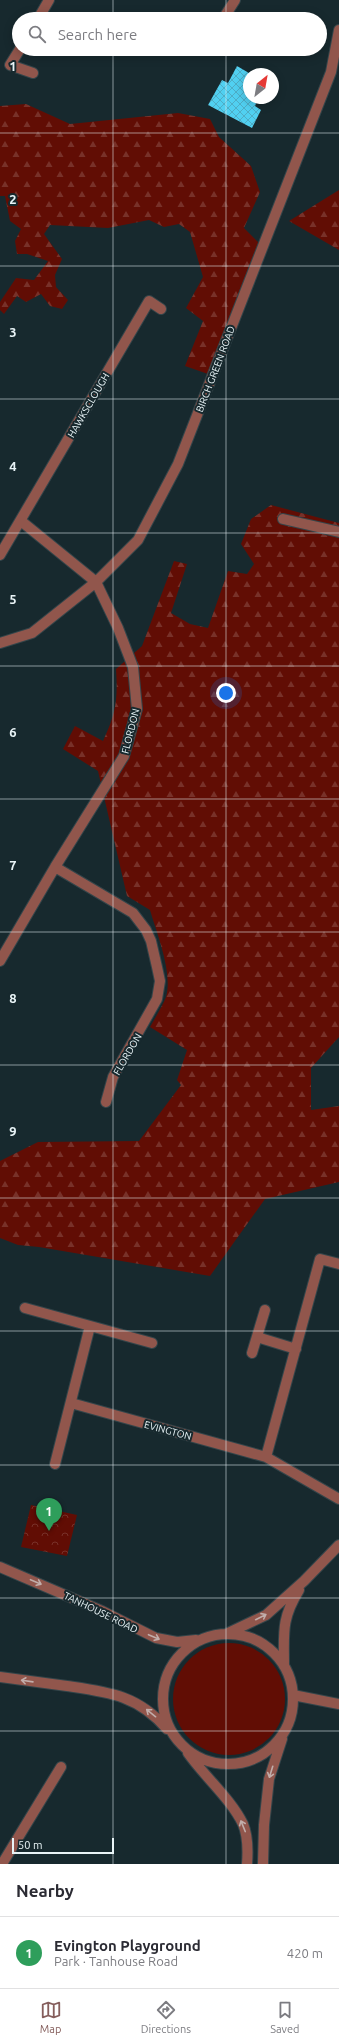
<!DOCTYPE html>
<html lang="en">
<head>
<meta charset="utf-8">
<style>
  :root { --surface:#fff; --page:#f7f7f7; --text:#2b2b33; --muted:#7c7c81; --line:#e1e1e2; --accent:#855e5c }
  body { margin:0; font-family:Ubuntu,sans-serif; background:var(--page); color:var(--text) }
  .compass { position:absolute; left:243px; top:68px; width:36px; height:36px; border-radius:50%; background:var(--surface); box-shadow:0 2px 10px #0003; rotate:31deg }
  .scale { position:absolute; left:12px; bottom:10px; width:102px; box-sizing:border-box; padding-left:4px; border:2px solid #e9f4f7; border-top:0; font-size:11px; line-height:14px; white-space:nowrap; color:#e9f4f7; -webkit-text-stroke:3px #17292e; paint-order:stroke }
  .you { position:absolute; left:226px; top:693px; width:14px; height:14px; margin:-10px; border:3px solid #fff; border-radius:50%; background:#1a73e8; box-shadow:0 0 0 6px #1a73e833 }
  .badge { display:grid; place-items:center; width:26px; height:26px; border-radius:50%; background:var(--accent); color:#fff; font-size:13px; font-weight:700 }
  .pin { position:absolute; translate:-50% -33px; filter:drop-shadow(0 1px 2px #0008) }
  .pin::after { content:''; position:absolute; top:21px; width:14px; height:12px; background:inherit; clip-path:polygon(0 0,100% 0,50% 100%) }
  .list { margin:0; padding:0; list-style:none }
  h2 { display:flex; justify-content:space-between; align-items:center; height:52px; margin:0; padding:0 16px; font-size:17px }
  h2 small { font-size:13px; font-weight:400; color:var(--muted) }
  .list li { display:grid; grid-template-columns:26px 1fr auto; gap:12px; align-items:center; box-sizing:border-box; height:72px; padding:0 16px; border-top:1px solid var(--line) }
  .list b { display:block; font-size:15px; white-space:nowrap }
  .list p { margin:0; font-size:13px; white-space:nowrap; color:var(--muted) }
  .list em { font-size:13px; font-style:normal; color:var(--muted) }
  .icon { flex:none; width:22px; height:22px; fill:none; stroke:currentColor; stroke-width:2; stroke-linecap:round; stroke-linejoin:round }
  .map { position:relative; flex:none; width:339px; height:1864px; overflow:hidden }
  .search { position:absolute; background:var(--surface); box-shadow:0 2px 10px #0003; left:12px; right:12px; top:12px; height:44px; display:flex; align-items:center; gap:10px; box-sizing:border-box; padding:0 14px; border-radius:22px; color:var(--muted); font-size:15px }
  .sheet { height:124px; background:var(--surface) }
  nav { display:flex; justify-content:space-around; align-items:center; box-sizing:border-box; height:56px; border-top:1px solid var(--line); background:var(--surface); font-size:11px; color:var(--muted) }
  nav a { display:grid; justify-items:center; gap:2px }
  nav .on { color:var(--accent) }
  .map>svg:first-child { display:block }
  .grass { fill:#610d04 }
  .forest { fill:url(#forest-firs) }
  .park { fill:url(#park-crowns) }
  .building { fill:url(#building-cross-hatch) }
  .lines { fill:none; stroke-linecap:round; stroke-linejoin:round }
  .minor-casing { stroke:#34454a; stroke-width:12 }
  .minor { stroke:#91564c; stroke-width:10 }
  .oneway { stroke:#c1adaa }
  .grid { fill:none; stroke:#e9f4f7; stroke-width:1; stroke-opacity:0.55 }
  .labels { text-anchor:middle; stroke-width:4; stroke-linejoin:round; paint-order:stroke }
  .street-label { font-size:10px; fill:#e9f4f7; stroke:#17292e }
  .grid-label { font-size:13px; text-anchor:middle; font-weight:bold; fill:#e9f4f7; stroke:#17292e; stroke-width:4; stroke-linejoin:round; paint-order:stroke }
</style>
</head>
<body>
<div class="map">
<svg width="339" height="1864" viewBox="0 0 339 1864">
  <defs>
    <pattern id="forest-firs" width="22" height="20" patternUnits="userSpaceOnUse"><rect width="22" height="20" fill="#610d04"/><path d="M5 1l3.5 6h-7zM16 11l3.5 6h-7z" fill="#783129"/></pattern>
    <pattern id="park-crowns" width="20" height="18" patternUnits="userSpaceOnUse"><rect width="20" height="18" fill="#610d04"/><path d="M2 6a3 3 0 1 1 6 0M12 15a3 3 0 1 1 6 0" fill="none" stroke="#783129"/></pattern>
    <pattern id="building-cross-hatch" width="8" height="8" patternUnits="userSpaceOnUse"><rect width="8" height="8" fill="#51d0f1"/><path d="M0 0l8 8M0 8l8-8" fill="none" stroke="#4eaec7"/></pattern>
  </defs>
  <rect width="100%" height="100%" fill="#17292e"/>
  <!-- grass -->
  <path class="grass" d="M173 1699a56 56 0 1 1 112 0a56 56 0 1 1-112 0Z"/>
  <!-- forest -->
  <path class="forest" d="M26,104L70,124L178,113L210,119L219,137L251,166L260,192L244,228L259,243L208,374L185,366L203,321L186,308L203,277L190,232L179,224L164,227L149,220L108,228L50,225L44,234L62,259L55,275L56,287L68,300L62,309L50,306L41,294L26,302L17,296L4,314L0,310V302L16,278L34,280L48,261L27,254H17L15,241L21,229L10,221L5,196H0V106Z
    M339,190V250L289,221Z
    M271,505L339,523V1037L311,1068V1110L339,1106V1182L265,1199L210,1276L39,1247L18,1245L0,1238V1161L38,1142L139,1141L181,1085L177,1080L187,1050L150,1027C155,1018 162,1007 166,997C173,973 157,934 150,910L127,896L98,771L63,749L75,726L103,741C116,713 118,700 116,669L142,646L174,561L187,564L171,613L190,624L208,628L228,571L247,574L254,564L241,544L251,519Z"/>
  <!-- park -->
  <path class="park" d="M31,1505L77,1515L67,1556L21,1547Z"/>
  <!-- building -->
  <path class="building" d="M237,66L249,73V98H259L255,106L261,110L252,128L208,105L222,80L228,83Z"/>
  <g class="lines">
    <defs>
      <path id="minor" d="M38,19L49,0
        M223,19L235,0
        M20,49L10,65L33,73
        M283,519L339,532
        M0,555L149,301L161,309
        M0,643L32,633L96,582L138,540L178,464L331,72L339,30
        M55,867L133,913L146,930L151,941L157,967L160,981L157,999L113,1077L106,1102
        M0,961L55,867L124,756L137,709L133,667L118,628L96,582L21,521
        M25,1308L152,1343
        M257,1337L296,1349
        M252,1353L265,1310
        M71,1403L266,1457L339,1499
        M266,1457L320,1259L339,1264
        M55,1464L90,1326
        M0,1567L102,1611L156,1638L177,1642L196,1640
        M163 1699a65 65 0 1 1 130 0a65 65 0 1 1-130 0Z
        M226,1634L266,1615L304,1581L339,1545
        M284,1666C284,1633 281,1619 299,1590
        M0,1677C22,1680 44,1683 67,1686C108,1692 138,1695 167,1729
        M293,1695L339,1704
        M188,1753C204,1776 231,1799 243,1824C248,1836 248,1851 247,1864
        M2,1864L61,1767
        M263,1864L264,1825L269,1779L282,1739"/>
    </defs>
    <!-- minor casing -->
    <use href="#minor" class="minor-casing"/>
    <!-- minor -->
    <use href="#minor" class="minor"/>
  </g>
  <!-- one-way arrows -->
  <defs><path id="oneway-shaft" d="M-6 0H5M1.5-3L5.5 0L1.5 3" fill="none" stroke-width="1.6" stroke-linecap="round" stroke-linejoin="round"/></defs>
  <g class="oneway">
    <use href="#oneway-shaft" transform="translate(36 1582) rotate(23)"/>
    <use href="#oneway-shaft" transform="translate(261 1617) rotate(-27)"/>
    <use href="#oneway-shaft" transform="translate(154 1637) rotate(23)"/>
    <use href="#oneway-shaft" transform="translate(27 1681) rotate(-172)"/>
    <use href="#oneway-shaft" transform="translate(151 1713) rotate(-141)"/>
    <use href="#oneway-shaft" transform="translate(271 1772) rotate(107)"/>
    <use href="#oneway-shaft" transform="translate(243 1826) rotate(-112)"/>
  </g>
  <!-- grid -->
  <path class="grid" d="M113,0V19M226,0V19M113,49V1864M226,49V1864M0,133H339M0,266H339M0,399H339M0,533H339M0,666H339M0,799H339M0,932H339M0,1065H339M0,1198H339M0,1331H339M0,1465H339M0,1598H339M0,1731H339"/>
  <g class="labels">
    <!-- street labels -->
    <g class="street-label">
      <text transform="translate(215 369) rotate(-69)" y="4">BIRCH GREEN ROAD</text>
      <text transform="translate(88 405) rotate(-60)" y="4">HAWKSCLOUGH</text>
      <text transform="translate(130 731) rotate(-76)" y="4">FLORDON</text>
      <text transform="translate(127 1054) rotate(-60)" y="4">FLORDON</text>
      <text transform="translate(168 1430) rotate(15)" y="4">EVINGTON</text>
      <text transform="translate(101 1612) rotate(26)" y="4">TANHOUSE ROAD</text>
    </g>
  </g>
  <g class="grid-label">
    <text x="13" y="71">1</text>
    <text x="13" y="204">2</text>
    <text x="13" y="337">3</text>
    <text x="13" y="471">4</text>
    <text x="13" y="604">5</text>
    <text x="13" y="737">6</text>
    <text x="13" y="870">7</text>
    <text x="13" y="1003">8</text>
    <text x="13" y="1136">9</text>
  </g>
</svg>
<svg class="compass" viewBox="-18 -18 36 36"><path d="M0-13l5 13h-10z" fill="#e53935"/><path d="M0 13l5-13h-10z" fill="#7c7c81"/></svg>
<div class="scale">50 m</div>
<div class="you"></div>
<div class="pin badge" style="left:49px;top:1531px;background:#2e9e5b">1</div>
<div class="search"><svg class="icon" aria-label="search" viewBox="0 0 24 24"><circle cx="10" cy="10" r="6"/><path d="M15 15l6 6"/></svg>Search here</div>
</div>
<section class="sheet">
<h2>Nearby<small></small></h2>
<ul class="list">
<li><span class="badge" style="background:#2e9e5b">1</span><div><b>Evington Playground</b><p>Park · Tanhouse Road</p></div><em>420 m</em></li>
</ul>
</section>
<nav>
<a class="on"><svg class="icon" aria-label="map" viewBox="0 0 24 24"><path d="M3 6l6-2 6 2 6-2v14l-6 2-6-2-6 2zM9 4v14M15 6v14"/></svg>Map</a>
<a><svg class="icon" aria-label="directions" viewBox="0 0 24 24"><path d="M12 3l9 9-9 9-9-9zM9 14v-3h6M13 9l2 2-2 2"/></svg>Directions</a>
<a><svg class="icon" aria-label="saved" viewBox="0 0 24 24"><path d="M7 4h10v16l-5-4-5 4z"/></svg>Saved</a>
</nav>
</body>
</html>
